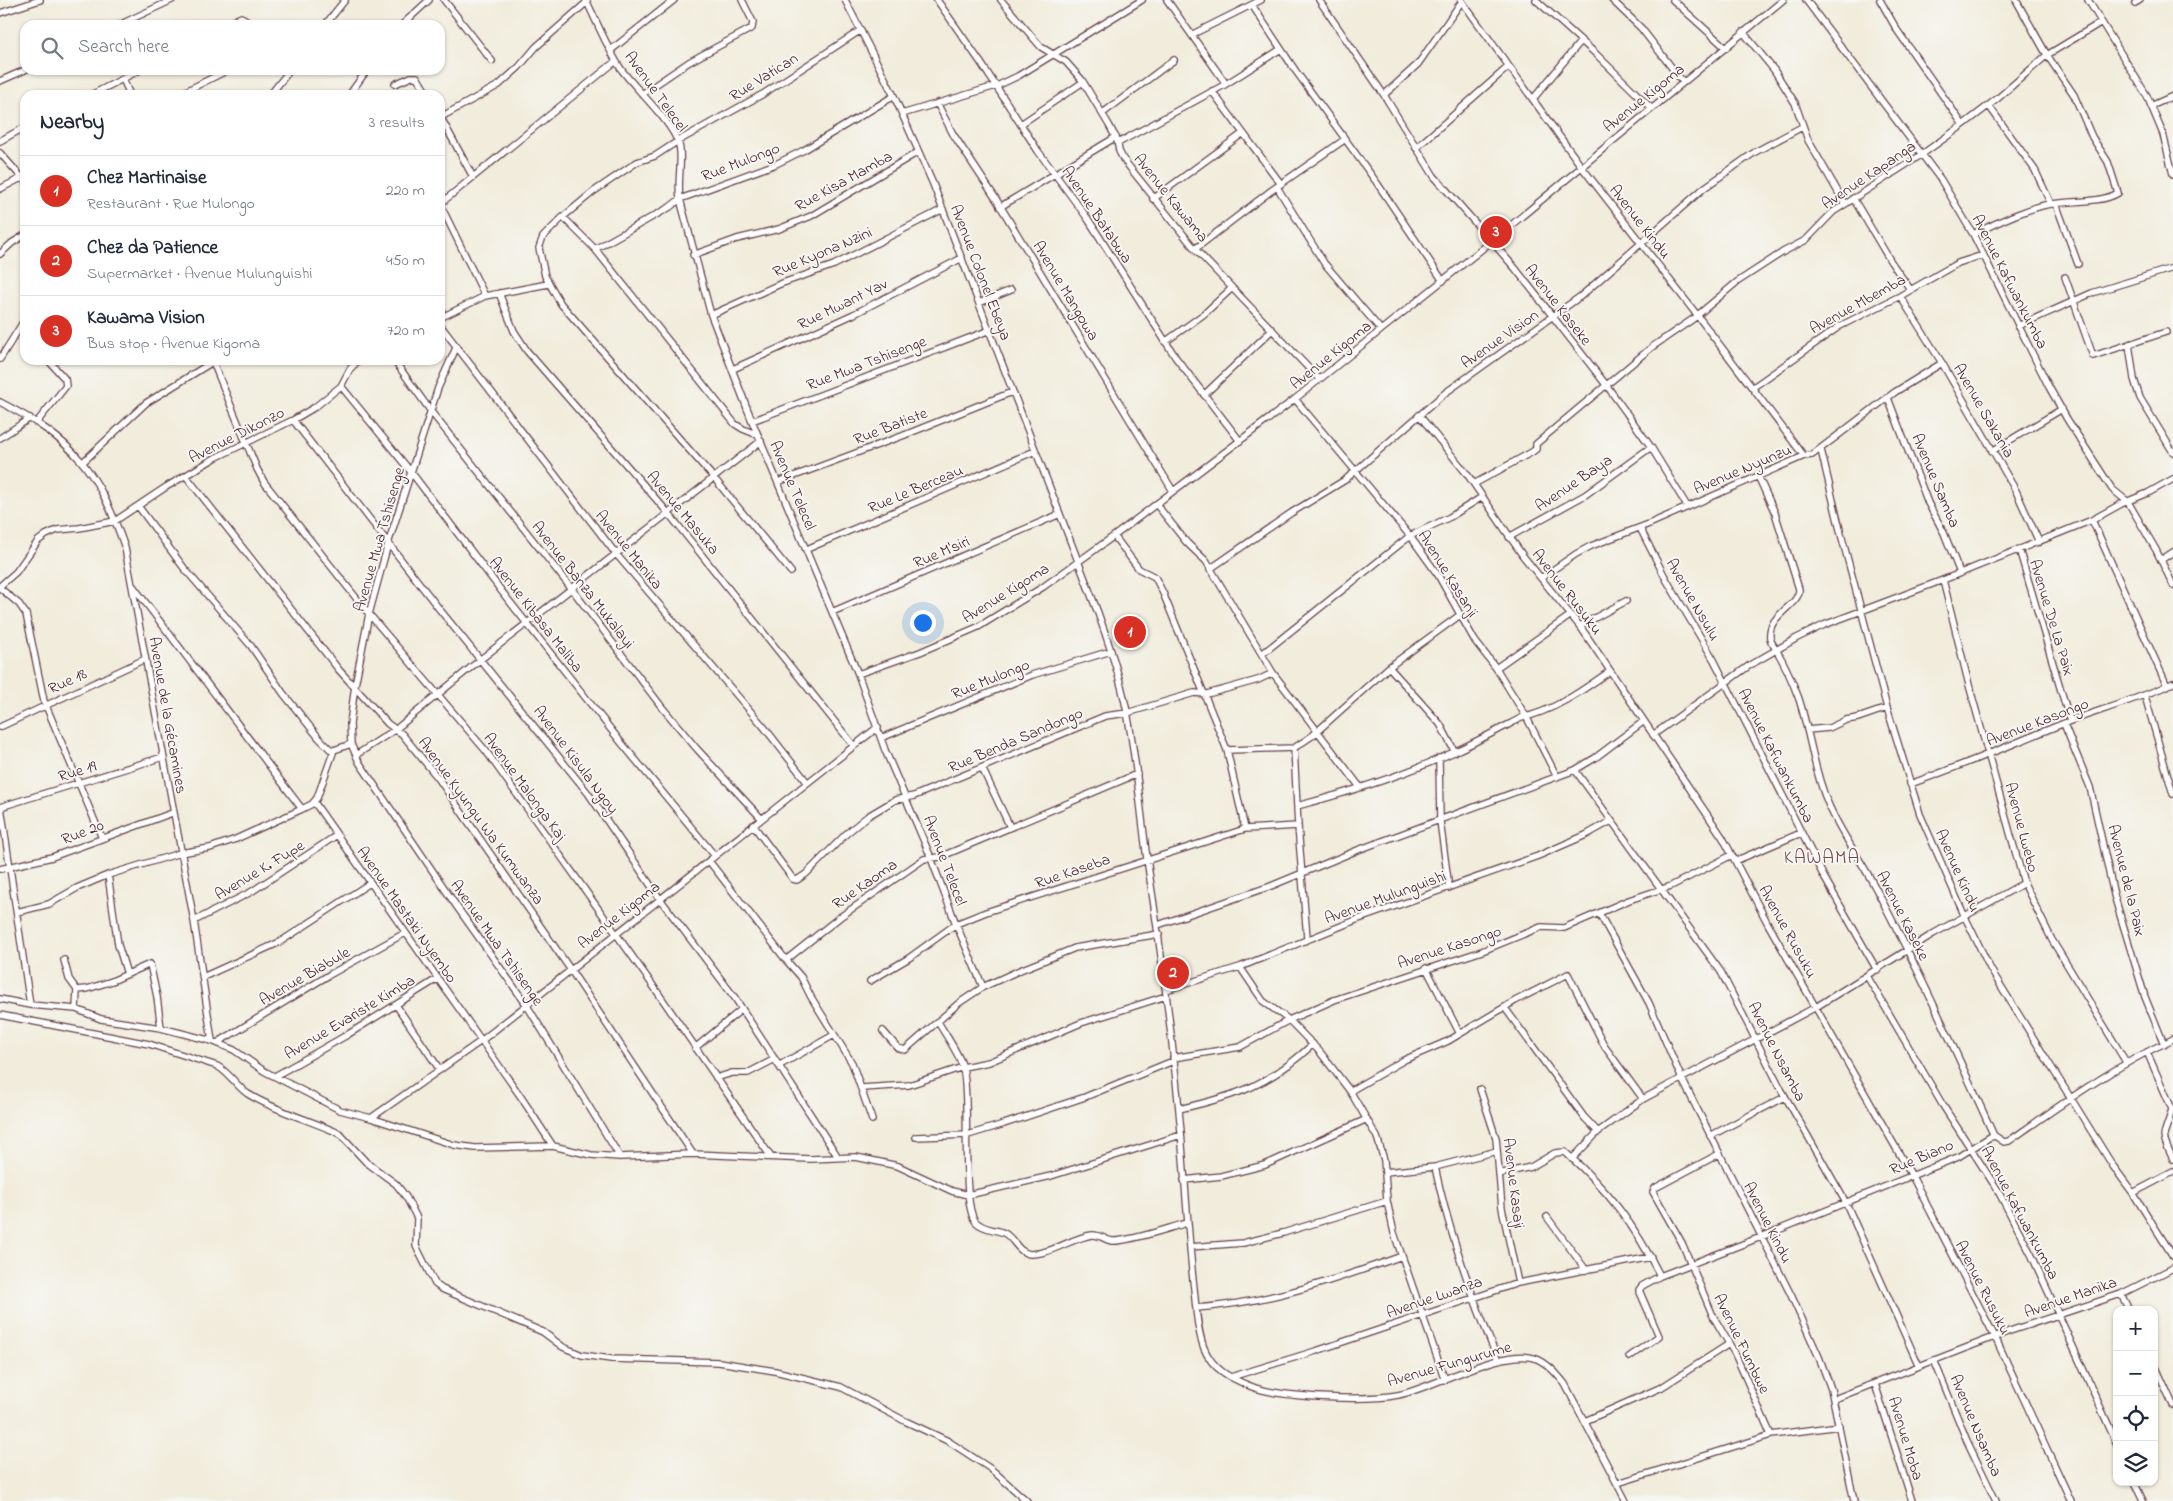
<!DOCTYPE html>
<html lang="en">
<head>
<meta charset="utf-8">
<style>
  :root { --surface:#fff; --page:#f6f6f7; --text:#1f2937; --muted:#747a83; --line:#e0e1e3; --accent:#d93025 }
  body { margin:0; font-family:"Indie Flower",sans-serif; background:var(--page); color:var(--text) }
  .controls { position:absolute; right:15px; bottom:15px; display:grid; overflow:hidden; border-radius:10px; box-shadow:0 1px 4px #0004 }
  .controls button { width:45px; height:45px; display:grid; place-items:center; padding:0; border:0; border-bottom:1px solid var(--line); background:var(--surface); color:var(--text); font:25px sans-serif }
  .you { position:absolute; left:922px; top:622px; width:18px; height:18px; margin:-12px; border:4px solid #fff; border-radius:50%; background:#1a73e8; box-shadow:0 0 0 8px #1a73e833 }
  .badge { display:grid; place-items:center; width:32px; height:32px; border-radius:50%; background:var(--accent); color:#fff; font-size:16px; font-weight:700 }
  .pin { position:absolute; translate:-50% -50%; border:2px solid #fff; box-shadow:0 1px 5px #0006 }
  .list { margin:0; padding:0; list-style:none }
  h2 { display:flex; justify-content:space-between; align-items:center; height:65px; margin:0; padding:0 20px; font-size:21px }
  h2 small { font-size:16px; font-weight:400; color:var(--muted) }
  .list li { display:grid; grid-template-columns:32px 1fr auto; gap:15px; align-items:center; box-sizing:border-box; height:70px; padding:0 20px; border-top:1px solid var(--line) }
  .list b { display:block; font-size:19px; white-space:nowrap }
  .list p { margin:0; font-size:16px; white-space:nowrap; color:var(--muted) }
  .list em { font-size:16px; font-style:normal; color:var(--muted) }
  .icon { flex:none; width:28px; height:28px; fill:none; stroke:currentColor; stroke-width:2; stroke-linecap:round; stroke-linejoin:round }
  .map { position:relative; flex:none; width:2173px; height:1501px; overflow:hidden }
  .search { position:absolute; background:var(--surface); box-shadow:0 1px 4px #0004; left:20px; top:20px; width:425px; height:55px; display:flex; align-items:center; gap:12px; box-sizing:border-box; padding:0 18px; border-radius:15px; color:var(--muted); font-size:19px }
  .panel { position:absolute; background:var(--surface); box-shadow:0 1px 4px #0004; left:20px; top:90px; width:425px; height:275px; border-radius:15px }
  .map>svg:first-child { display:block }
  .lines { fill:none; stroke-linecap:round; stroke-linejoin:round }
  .minor-casing { stroke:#633e45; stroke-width:8 }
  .minor { stroke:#fff; stroke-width:5.5 }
  .labels { text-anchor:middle; stroke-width:4; stroke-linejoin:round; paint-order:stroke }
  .street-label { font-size:16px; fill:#4a1f2b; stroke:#f6f6f2 }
  .quarter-label { font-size:19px; letter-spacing:1px; fill:#794b50; stroke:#f6f6f2 }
</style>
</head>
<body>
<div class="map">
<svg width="2173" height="1501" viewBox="0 0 2173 1501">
  <rect width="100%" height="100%" fill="#f6f6f2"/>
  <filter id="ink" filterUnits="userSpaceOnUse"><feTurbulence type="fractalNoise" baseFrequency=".02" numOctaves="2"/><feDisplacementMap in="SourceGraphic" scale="10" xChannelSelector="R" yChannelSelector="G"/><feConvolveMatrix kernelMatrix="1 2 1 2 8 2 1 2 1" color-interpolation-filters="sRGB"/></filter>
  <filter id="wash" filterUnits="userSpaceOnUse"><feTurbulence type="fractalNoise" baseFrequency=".0096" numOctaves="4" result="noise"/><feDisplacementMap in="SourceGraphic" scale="20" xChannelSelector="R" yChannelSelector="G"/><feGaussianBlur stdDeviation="1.12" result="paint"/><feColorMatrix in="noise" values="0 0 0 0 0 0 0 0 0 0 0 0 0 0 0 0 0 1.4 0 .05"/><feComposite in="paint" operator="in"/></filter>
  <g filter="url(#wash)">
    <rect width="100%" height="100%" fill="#f1ecdb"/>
  </g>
  <g filter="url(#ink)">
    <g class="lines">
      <defs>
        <path id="minor" d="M444,0L492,61
          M586,0C597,22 607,48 621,69C636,90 672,121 679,145C683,158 677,181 680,199L711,315L752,421L858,674L885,750L929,853L956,924L983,987
          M845,0L894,96L933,184L1098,613C1111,649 1123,686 1129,723C1137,768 1141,814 1147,859C1161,950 1173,1040 1181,1132C1185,1181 1188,1231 1193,1280C1196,1302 1196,1327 1204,1348C1212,1369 1230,1378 1250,1386C1278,1398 1367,1401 1398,1395C1433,1388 1502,1348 1534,1358C1547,1362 1557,1374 1565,1384L1626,1501
          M937,0L981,63L1038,151L1088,219L1176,358L1240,441
          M1001,0L1041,47L1066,62L1082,80L1109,125L1117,140L1119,151L1123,159L1195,249L1319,379
          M1167,0L1226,84
          M1319,0L1384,95L1434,176L1515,268L1607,386L1651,447L1687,506
          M1461,0L1581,166L1697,315L1804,456
          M1536,0L1596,54L1651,108
          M1612,0L1641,28L1683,82
          M1673,0L1726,48
          M1806,0L1941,180L1973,234L2049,387L2067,419L2112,489L2128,502L2156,550L2173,585
          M1880,0L1897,30L1963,125
          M2088,0L2147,96L2163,134L2173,174
          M2135,3L2140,0
          M1252,5L1295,70L1377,183L1443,281
          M0,13L40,0
          M119,25L172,0
          M225,25L241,17L245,19
          M325,25L345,0
          M402,25L429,0
          M1743,32L1774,70L1795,103L1808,140L1845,204
          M1193,34L1261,0
          M611,50L674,0
          M123,79L130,95
          M0,81L25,70
          M395,84L411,77H417L428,95
          M1212,91L1281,184
          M642,94L689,62L752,28L753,22L742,0
          M91,95L140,70
          M178,95L228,70
          M270,95L290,70
          M349,95L367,70
          M1384,95L1418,64L1462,1
          M1533,99L1581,41
          M937,103L953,134L996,199L1173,491
          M1989,106L2035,170L2051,204
          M2151,106L2173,96
          M1103,113L1174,60
          M902,114L999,85L1018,76L1142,0
          M440,116L473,177
          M441,117L499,85L519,67L536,47L587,2
          M1021,124L1083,82
          M0,141L25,127
          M1118,143L1226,84L1281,49
          M1416,148L1508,67
          M0,153L25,181
          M1277,187L1324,263L1381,330
          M0,189L25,176
          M1853,198L1891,262L1910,289
          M1153,199L1242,134
          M440,204L616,61
          M440,204L485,296
          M2056,204L2078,264
          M1000,207L1116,137
          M563,217L595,249L735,424L743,429L758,435
          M1973,234C1997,223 2020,211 2045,205C2066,200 2100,204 2118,193L2108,162L2092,137L2074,95L2047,55L2016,0
          M595,249L670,207L680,199L776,164L804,150L894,96
          M1195,249L1272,190L1344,140
          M0,254L12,243L25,235
          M693,255L737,239L779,229L811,216L918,152
          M2065,277L2093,356L2166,332
          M499,293L514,331L527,351L669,514L854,746
          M1900,296L1942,363L2016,491L2039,542
          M979,303L1011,290
          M711,315L780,284L834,265L943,209
          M440,318L485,296L548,284
          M440,325L616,554L764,727L807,782
          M2018,326L2092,293L2173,268
          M1165,342L1204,314L1232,288
          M2129,344L2134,379L2140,398L2173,452
          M456,348L438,388L388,544L369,614L355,685L350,724L351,744L359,762L457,907L526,1004L620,1157
          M0,359L25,319
          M394,360L432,413L571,588L661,706L697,749L761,818
          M213,362L257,469L264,482L369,614L486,751L654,987L771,1157
          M733,369L854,314L962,258
          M341,386L411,472L506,597L620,741L715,856
          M1752,388L1840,326L1900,296L1958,263L1983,255
          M1204,395L1272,330
          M1888,398L1928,503L1944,533L1960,573
          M1295,399L1410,536L1438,575L1475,641L1496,668L1527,718L1557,777
          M0,402C74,440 98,470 125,548L194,921L212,1041
          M1419,415L1467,474L1523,556L1582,629L1723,838L1768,924L1912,1176L1995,1337L2071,1501
          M293,420L440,610L588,793L660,899L735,998L838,1157
          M752,421L990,330
          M37,422L66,386L65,379L48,360
          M0,438L30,418
          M1821,450L1841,534L1887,708L1920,814L1965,917L1991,970L2113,1166L2133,1193L2173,1256
          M1992,451L2062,409
          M83,462L146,403L214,361
          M186,476L339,670L388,724L402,734L438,778L570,969L693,1154
          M1758,476L1775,513L1799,589C1800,606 1767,614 1770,638C1771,644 1775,646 1777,651C1786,666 1793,683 1799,699C1810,733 1813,768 1827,801C1839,831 1860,858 1875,887C1918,968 1956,1052 1994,1136
          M778,482L902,436L1012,392
          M1474,484L1532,452L1536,449V444L1549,433L1652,347L1693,319L1737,282L1783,252L1806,240L1833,212L1921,155L1963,125L1997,99L2047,55L2100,23
          M1156,504L1187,543L1206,561L1273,673L1360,787
          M138,506L184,568L251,646L283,693L319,738L330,749L334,750L351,744
          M2092,520L2167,686
          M1640,528L1666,579L1714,660L1824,877L1877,970
          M1114,536L1139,569L1155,577L1163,593L1227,750L1245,829
          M1509,537L1585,495L1651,447
          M807,549L1035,451
          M2019,549L2070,721
          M2161,560L2173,552
          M1210,569L1291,513L1345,480L1445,393L1581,296L1704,188L1755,152L1802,127
          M791,572L714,478L561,304L545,276L539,248L543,237L563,217L593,192L637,162L655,156L678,141L763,94L861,30
          M1541,578L1576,554L1591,546L1649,524L1804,456L1812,455L1895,392L1942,363
          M1943,580L1969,685L2024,883L2052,940L2126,1062
          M0,586L16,572L38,541L46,535L57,530L79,528L115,521L166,487L215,458L293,420L315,407L341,386L350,369L359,360
          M133,586L302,809
          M0,588L19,604L26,614L44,701L102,838
          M832,612L1060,514
          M1580,626L1626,601
          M1262,654L1410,536L1450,517L1482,497
          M1389,667L1440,724L1455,752
          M1496,668L1571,615
          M858,674L920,652L978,627L1043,587L1114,536L1295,399L1492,241L1783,0
          M2145,696L2173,794
          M2064,724L2090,787L2114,895L2145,997L2164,1044
          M0,727L145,659
          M1807,730L1829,728L1846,720L1858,718L1887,708
          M1653,735L1750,665L1797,638L1824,625L1943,580L2092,520L2121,504L2148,493L2173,479
          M881,738L1032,675L1111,651
          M1294,748L1298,826L1307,938
          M1227,750L1294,748L1312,736L1389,667L1460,615
          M356,755L396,729L481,659L761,441
          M1439,758L1440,821L1449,888
          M982,768L1010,827
          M1575,770L1721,972L1782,1091L1845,1201L1919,1366
          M1910,784C1962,766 2012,744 2062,724C2099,710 2137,700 2173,683
          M314,802L521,1097L553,1146
          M1297,806C1350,792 1406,775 1456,751C1478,741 1500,729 1521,718C1554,711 1583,690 1610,671
          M0,807L163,757
          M1,807L30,1005
          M753,825L793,879L797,880L806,874L847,833L868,816L895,800L914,796L1105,716L1127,713L1194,693L1207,694L1222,690L1258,680L1273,673
          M709,861L786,960
          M1735,861L1801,833
          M0,869L52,857L172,813
          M108,875L118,945L127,974
          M17,912L49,904L77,888L108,875L180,853L210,848L236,839L302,809L312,804L317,798L334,750
          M1599,913L1649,1003L1681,1077L1791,1295L1819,1357L1831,1389L1854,1501
          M194,921L251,892L337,835
          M1158,925L1271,886L1358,850L1575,770L1595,758L1644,721
          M64,960L69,979L77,990
          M1240,967L1263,1001L1289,1020L1320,1052L1350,1091L1377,1137L1384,1160L1387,1201L1394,1233L1445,1380
          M1426,968L1460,1034
          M1867,976L1942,1104L1997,1189L2032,1256L2117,1444
          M203,977L280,942L370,883
          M870,981L909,958L956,924L986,912L1245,829L1298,826
          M1166,990L1240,967L1356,920L1538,856L1586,835L1611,821
          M0,999L30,1005L76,1009L101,1019L161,1028L212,1041L234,1050L264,1071L340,1110L371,1118L454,1145L475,1148L553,1146L591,1155L620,1157L693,1154L810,1159L856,1157L898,1166L952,1191L968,1195L1051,1176L1181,1135
          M396,1005L440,1070
          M1505,1008L1584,1117L1598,1132
          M76,1009L77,990L87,989L112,981L150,964L157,997L161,1028
          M0,1015L149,1044L217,1066C230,1073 236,1086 248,1094C274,1110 306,1119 334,1131L341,1135L366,1162L396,1184L406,1197L417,1218L416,1246L435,1284L442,1289L543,1332L563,1347L582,1355L611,1359L719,1362L775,1371L841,1387L905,1421L948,1441L991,1469L1027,1501
          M938,1022C945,1034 960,1055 963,1068C971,1099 960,1205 976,1222C984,1230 995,1229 1004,1233C1014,1238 1018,1253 1030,1254C1052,1254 1071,1238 1092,1235C1100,1234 1106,1241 1113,1241C1132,1241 1168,1228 1187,1223
          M883,1031L898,1048L905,1050L959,1003L983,987L1020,970L1075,948L1159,934
          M217,1043L329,975L405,933
          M695,1048L742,1009
          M2147,1052L2172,1109C2165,1139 2158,1128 2173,1159
          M1173,1058L1240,1047L1289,1020L1334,1000L1482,951L1541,927L1564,928L1629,900L1671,886L1732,855
          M780,1065L834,1035
          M275,1076L347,1035L437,979
          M716,1078L732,1073H748L775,1059
          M862,1088L909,1085L963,1067L989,1062L1081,1023L1166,996
          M1480,1089L1496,1138L1502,1208L1518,1283
          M1350,1091L1404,1060L1448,1041L1515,1001L1568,974L1605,1047L1643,1099
          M1179,1109C1236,1096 1270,1085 1313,1044
          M371,1118L481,1041L878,727
          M872,1120L852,1063L811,997L801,977L786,960L840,917L924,859L940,857L1137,774
          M1710,1136L1785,1097
          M916,1137L968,1135L1004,1124L1085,1097L1173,1061
          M1719,1154L1655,1188L1653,1192L1682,1243L1713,1316L1735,1354L1771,1435
          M1572,1159L1598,1132L1643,1099L1816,1007L1933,934L2024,883
          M1435,1167C1449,1234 1472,1297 1498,1360
          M1385,1172L1435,1167L1497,1151
          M1499,1174L1531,1167L1555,1153L1565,1152C1607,1189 1635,1225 1660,1276
          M1184,1180L1221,1176L1265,1165L1367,1119
          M2133,1193L2173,1172
          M1547,1217L1586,1270
          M1190,1247L1243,1243L1283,1233L1387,1201
          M2121,1294L2129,1310
          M1196,1308C1268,1303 1335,1280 1402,1256
          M1629,1357L1659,1336L1639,1290L1642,1286L1660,1276L1761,1237L1958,1157L1990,1137L1995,1136L2004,1142L2009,1141C2063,1103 2113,1067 2173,1039
          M1934,1360L1967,1441L1996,1501
          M2154,1363L2173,1405
          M1231,1377L1316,1351L1518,1283L1651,1257
          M1875,1384L1912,1501
          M1834,1399L2007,1332L2121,1294L2173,1268
          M1585,1421L1662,1387L1729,1344
          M2134,1482L2143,1501
          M1618,1483L1771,1435L1839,1426"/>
      </defs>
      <!-- minor casing -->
      <use href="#minor" class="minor-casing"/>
      <!-- minor -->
      <use href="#minor" class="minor"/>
    </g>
  </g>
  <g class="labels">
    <!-- street labels -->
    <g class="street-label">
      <text transform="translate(763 76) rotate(-32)" y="6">Rue Vatican</text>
      <text transform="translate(657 91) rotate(54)" y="6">Avenue Telecel</text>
      <text transform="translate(1643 97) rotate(-39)" y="6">Avenue Kigoma</text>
      <text transform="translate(740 161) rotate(-21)" y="6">Rue Mulongo</text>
      <text transform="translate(1868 174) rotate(-34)" y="6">Avenue Kapanga</text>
      <text transform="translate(843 180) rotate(-29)" y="6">Rue Kisa Mamba</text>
      <text transform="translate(1172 197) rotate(51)" y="6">Avenue Kawama</text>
      <text transform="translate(1098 214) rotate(56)" y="6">Avenue Batabwa</text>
      <text transform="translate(1641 221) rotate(52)" y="6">Avenue Kindu</text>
      <text transform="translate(822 251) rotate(-23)" y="6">Rue Kyona Nzini</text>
      <text transform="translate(982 272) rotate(69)" y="6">Avenue Colonel Ebeya</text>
      <text transform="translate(2011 281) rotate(63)" y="6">Avenue Kafwankumba</text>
      <text transform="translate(1067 290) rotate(59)" y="6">Avenue Mangowa</text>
      <text transform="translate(842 303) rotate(-26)" y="6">Rue Mwant Yav</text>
      <text transform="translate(1857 303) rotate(-29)" y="6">Avenue Mbemba</text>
      <text transform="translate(1559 304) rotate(52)" y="6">Avenue Kaseke</text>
      <text transform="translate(1499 338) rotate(-35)" y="6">Avenue Vision</text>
      <text transform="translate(1330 354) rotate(-39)" y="6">Avenue Kigoma</text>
      <text transform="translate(866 362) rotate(-21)" y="6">Rue Mwa Tshisenge</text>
      <text transform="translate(1985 410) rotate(60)" y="6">Avenue Sakania</text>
      <text transform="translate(890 425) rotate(-21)" y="6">Rue Batiste</text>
      <text transform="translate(236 434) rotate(-27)" y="6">Avenue Dikonzo</text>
      <text transform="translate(1742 468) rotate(-23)" y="6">Avenue Nyunzu</text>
      <text transform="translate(1937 480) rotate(67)" y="6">Avenue Samba</text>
      <text transform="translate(1573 482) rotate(-34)" y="6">Avenue Baya</text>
      <text transform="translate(794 485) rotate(67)" y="6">Avenue Telecel</text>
      <text transform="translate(915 488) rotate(-23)" y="6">Rue Le Berceau</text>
      <text transform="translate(684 512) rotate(50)" y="6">Avenue Masuka</text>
      <text transform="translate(378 539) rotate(-74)" y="6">Avenue Mwa Tshisenge</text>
      <text transform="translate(630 549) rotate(51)" y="6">Avenue Manika</text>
      <text transform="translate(941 551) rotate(-23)" y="6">Rue M'siri</text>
      <text transform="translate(1449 573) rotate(58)" y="6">Avenue Kasanji</text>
      <text transform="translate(584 584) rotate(52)" y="6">Avenue Banza Mukalayi</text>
      <text transform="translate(1568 591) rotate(52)" y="6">Avenue Rusuku</text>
      <text transform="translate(1005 592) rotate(-32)" y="6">Avenue Kigoma</text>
      <text transform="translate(1694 599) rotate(60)" y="6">Avenue Nsulu</text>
      <text transform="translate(537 614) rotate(52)" y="6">Avenue Kibasa Maliba</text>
      <text transform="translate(2053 617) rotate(73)" y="6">Avenue De La Paix</text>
      <text transform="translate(990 678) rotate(-22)" y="6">Rue Mulongo</text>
      <text transform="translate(67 680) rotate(-25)" y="6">Rue 18</text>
      <text transform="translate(169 715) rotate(80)" y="6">Avenue de la Gécamines</text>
      <text transform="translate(2037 721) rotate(-21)" y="6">Avenue Kasongo</text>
      <text transform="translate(1015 739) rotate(-23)" y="6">Rue Benda Sandongo</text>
      <text transform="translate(1777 755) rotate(63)" y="6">Avenue Kafwankumba</text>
      <text transform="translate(577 759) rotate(53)" y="6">Avenue Kisula Ngoy</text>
      <text transform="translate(77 770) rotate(-17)" y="6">Rue 19</text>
      <text transform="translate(526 786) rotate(54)" y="6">Avenue Malonga Kaj</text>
      <text transform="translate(482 820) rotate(54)" y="6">Avenue Kyungu Wa Kumwanza</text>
      <text transform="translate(2023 827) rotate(75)" y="6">Avenue Lwebo</text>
      <text transform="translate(82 831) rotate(-21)" y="6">Rue 20</text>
      <text transform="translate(946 860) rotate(69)" y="6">Avenue Telecel</text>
      <text transform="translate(259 869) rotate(-31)" y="6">Avenue K. Fupe</text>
      <text transform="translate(1072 870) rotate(-19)" y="6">Rue Kaseba</text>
      <text transform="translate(1959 870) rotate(66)" y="6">Avenue Kindu</text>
      <text transform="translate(2128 880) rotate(76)" y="6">Avenue de la Paix</text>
      <text transform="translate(864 883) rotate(-35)" y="6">Rue Kaoma</text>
      <text transform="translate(1385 896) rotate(-20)" y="6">Avenue Mulunguishi</text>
      <text transform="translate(408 914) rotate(55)" y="6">Avenue Mastaki Nyembo</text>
      <text transform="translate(618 914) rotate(-38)" y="6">Avenue Kigoma</text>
      <text transform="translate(1904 915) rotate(63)" y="6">Avenue Kaseke</text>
      <text transform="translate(1789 931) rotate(61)" y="6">Avenue Rusuku</text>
      <text transform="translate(498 942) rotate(55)" y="6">Avenue Mwa Tshisenge</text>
      <text transform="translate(1449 946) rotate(-18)" y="6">Avenue Kasongo</text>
      <text transform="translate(304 975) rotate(-30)" y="6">Avenue Biabule</text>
      <text transform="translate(349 1016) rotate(-31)" y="6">Avenue Evariste Kimba</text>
      <text transform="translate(1778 1051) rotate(63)" y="6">Avenue Nsamba</text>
      <text transform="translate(1921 1156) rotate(-23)" y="6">Rue Biano</text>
      <text transform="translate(1515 1183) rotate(83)" y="6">Avenue Kasaji</text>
      <text transform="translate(2021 1212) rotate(62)" y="6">Avenue Kafwankumba</text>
      <text transform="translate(1769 1222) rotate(63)" y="6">Avenue Kindu</text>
      <text transform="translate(1984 1287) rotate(63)" y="6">Avenue Rusuku</text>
      <text transform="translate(1434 1296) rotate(-19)" y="6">Avenue Lwanza</text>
      <text transform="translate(2070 1296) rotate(-19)" y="6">Avenue Manika</text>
      <text transform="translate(1743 1343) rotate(64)" y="6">Avenue Fumbwe</text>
      <text transform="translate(1449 1363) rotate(-16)" y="6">Avenue Fungurume</text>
      <text transform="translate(1977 1425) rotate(67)" y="6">Avenue Nsamba</text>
      <text transform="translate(1907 1438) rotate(73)" y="6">Avenue Moba</text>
    </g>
    <!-- quarter labels -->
    <g class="quarter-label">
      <text x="1822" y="863">KAWAMA</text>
    </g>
  </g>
</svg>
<div class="controls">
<button>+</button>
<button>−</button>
<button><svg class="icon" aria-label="locate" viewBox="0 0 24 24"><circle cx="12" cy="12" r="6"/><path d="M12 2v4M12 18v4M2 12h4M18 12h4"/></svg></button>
<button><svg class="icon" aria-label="layers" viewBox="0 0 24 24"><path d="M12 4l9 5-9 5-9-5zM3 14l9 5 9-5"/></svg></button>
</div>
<div class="you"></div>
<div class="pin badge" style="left:1130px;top:632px">1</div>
<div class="pin badge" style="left:1173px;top:973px">2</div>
<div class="pin badge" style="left:1496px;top:232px">3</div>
<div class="search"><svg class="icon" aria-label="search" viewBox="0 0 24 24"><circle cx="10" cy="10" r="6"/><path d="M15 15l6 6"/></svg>Search here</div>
<section class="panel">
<h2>Nearby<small>3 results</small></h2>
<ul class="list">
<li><span class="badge">1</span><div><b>Chez Martinaise</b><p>Restaurant · Rue Mulongo</p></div><em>220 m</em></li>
<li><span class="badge">2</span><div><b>Chez da Patience</b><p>Supermarket · Avenue Mulunguishi</p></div><em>450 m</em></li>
<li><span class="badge">3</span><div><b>Kawama Vision</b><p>Bus stop · Avenue Kigoma</p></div><em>720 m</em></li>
</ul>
</section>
</div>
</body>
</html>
